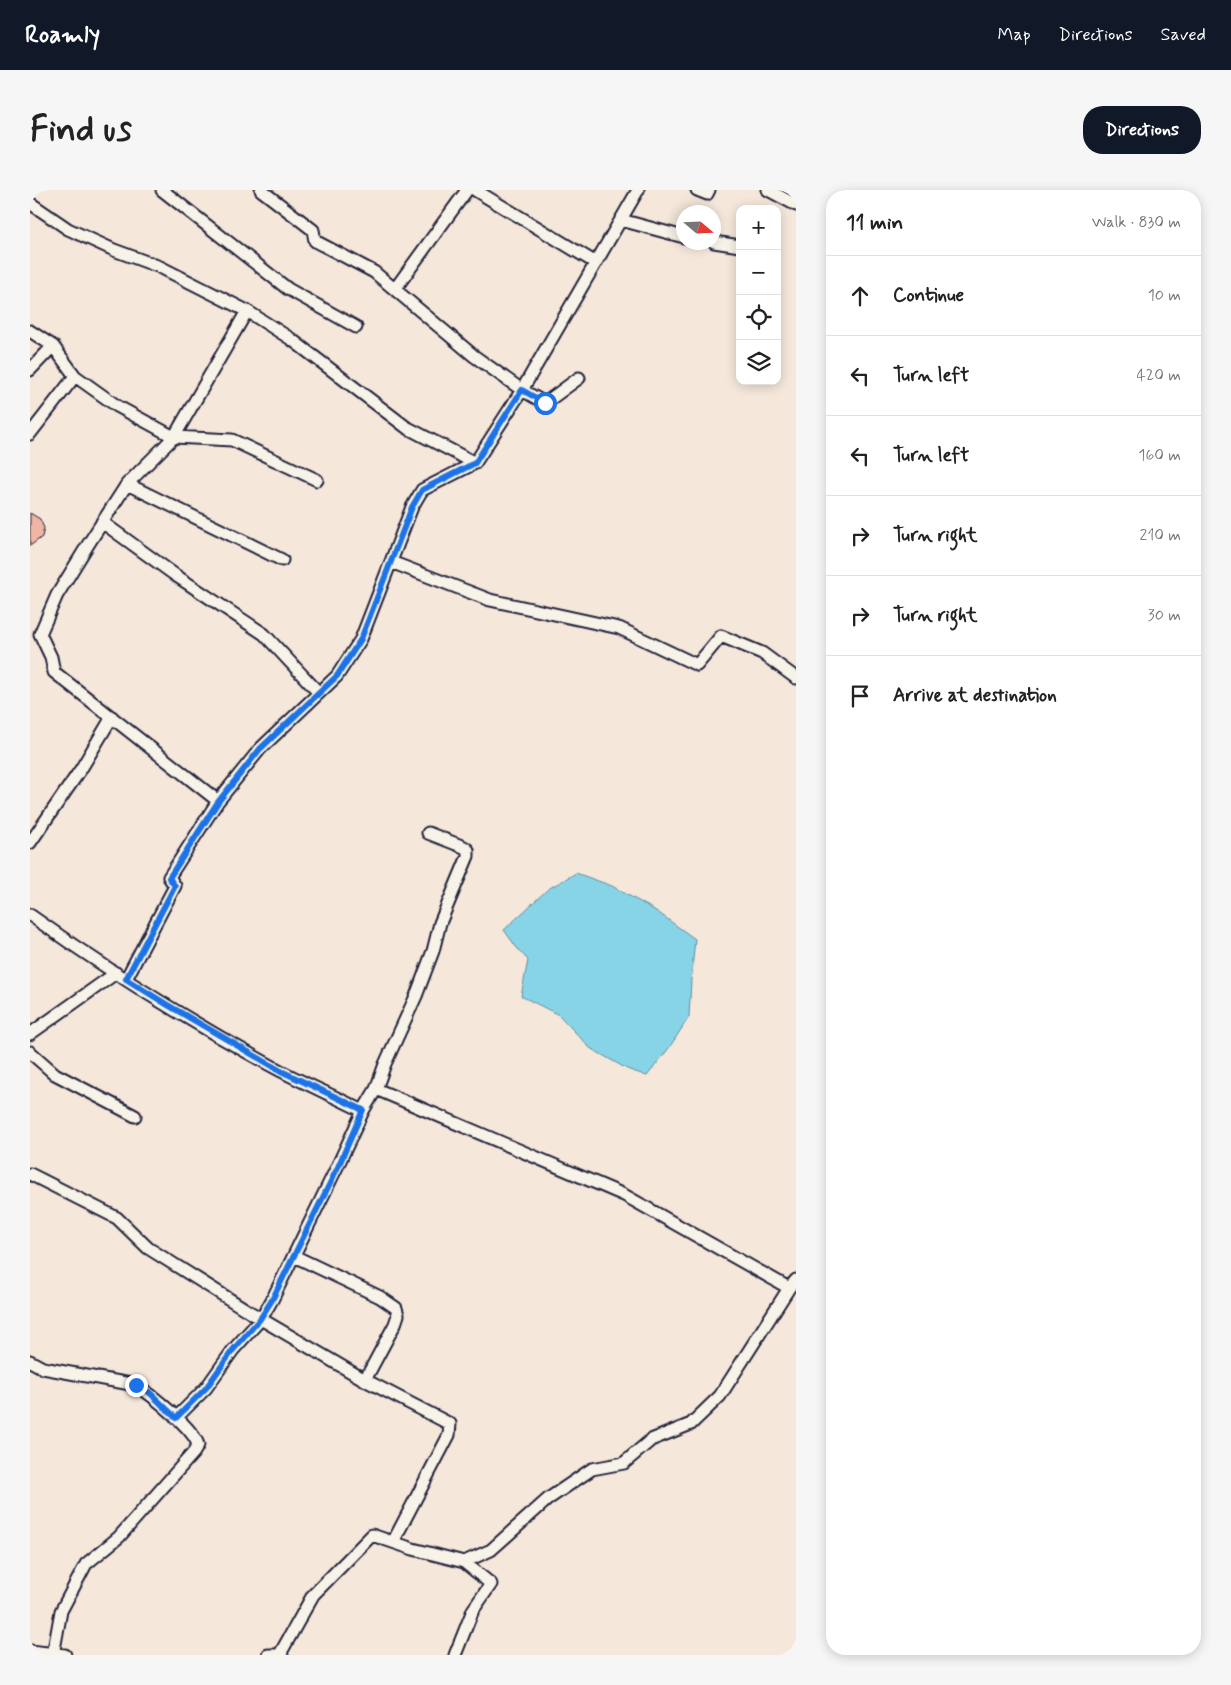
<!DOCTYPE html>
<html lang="en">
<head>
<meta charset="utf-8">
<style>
  :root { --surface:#fff; --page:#f6f6f6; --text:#222; --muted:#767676; --line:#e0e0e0; --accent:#111827 }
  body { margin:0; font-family:Mynerve,sans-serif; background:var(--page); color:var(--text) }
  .controls { position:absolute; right:15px; top:15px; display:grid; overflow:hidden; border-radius:10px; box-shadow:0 2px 12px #0003 }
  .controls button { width:45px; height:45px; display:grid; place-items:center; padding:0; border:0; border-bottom:1px solid var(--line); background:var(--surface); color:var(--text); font:25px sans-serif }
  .compass { position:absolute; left:646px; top:15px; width:45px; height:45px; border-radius:50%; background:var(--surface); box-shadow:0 2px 12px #0003; rotate:109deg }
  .stop { position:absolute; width:15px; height:15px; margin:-11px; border:4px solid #1a73e8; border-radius:50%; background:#fff }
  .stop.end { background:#1a73e8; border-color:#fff; box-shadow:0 1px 5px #0008 }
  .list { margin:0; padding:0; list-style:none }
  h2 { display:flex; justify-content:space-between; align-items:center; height:65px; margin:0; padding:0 20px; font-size:21px }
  h2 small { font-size:16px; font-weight:400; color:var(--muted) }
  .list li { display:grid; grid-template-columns:32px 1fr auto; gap:15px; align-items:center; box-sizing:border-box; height:80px; padding:0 20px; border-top:1px solid var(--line) }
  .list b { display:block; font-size:19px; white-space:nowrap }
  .list em { font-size:16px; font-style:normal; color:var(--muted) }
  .icon { flex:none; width:28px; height:28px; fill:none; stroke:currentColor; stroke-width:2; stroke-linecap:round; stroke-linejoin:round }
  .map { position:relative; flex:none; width:766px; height:1465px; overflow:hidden; border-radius:20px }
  header { display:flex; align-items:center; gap:30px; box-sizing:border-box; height:70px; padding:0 25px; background:var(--accent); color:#fff }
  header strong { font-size:24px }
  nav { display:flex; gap:28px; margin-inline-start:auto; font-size:18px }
  .intro { display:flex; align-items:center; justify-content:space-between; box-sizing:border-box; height:120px; padding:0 30px }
  h1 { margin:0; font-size:35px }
  .button { padding:12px 22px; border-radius:20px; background:var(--accent); color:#fff; font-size:18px; font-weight:700 }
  main { display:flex; gap:30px; padding:0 30px }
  aside { flex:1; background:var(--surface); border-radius:20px; box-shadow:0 2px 12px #0003 }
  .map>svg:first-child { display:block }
  .water { fill:#88d4e7; stroke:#5f8da2 }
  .building { fill:#eeb6a3; stroke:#22223b }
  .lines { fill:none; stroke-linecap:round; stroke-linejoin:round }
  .minor-casing { stroke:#22223b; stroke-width:15 }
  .minor { stroke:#f7f3e8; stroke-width:11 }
  .route { stroke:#1a73e8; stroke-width:6 }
</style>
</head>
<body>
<header>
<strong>Roamly</strong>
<nav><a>Map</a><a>Directions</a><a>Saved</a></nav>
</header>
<div class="intro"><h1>Find us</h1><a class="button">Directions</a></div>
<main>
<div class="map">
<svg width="766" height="1465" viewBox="0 0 766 1465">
  <rect width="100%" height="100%" fill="#f5e7da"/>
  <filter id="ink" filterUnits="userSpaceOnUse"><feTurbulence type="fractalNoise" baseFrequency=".02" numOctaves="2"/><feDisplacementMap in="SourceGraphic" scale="10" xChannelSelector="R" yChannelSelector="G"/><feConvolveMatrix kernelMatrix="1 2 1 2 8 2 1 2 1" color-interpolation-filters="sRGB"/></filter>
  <g filter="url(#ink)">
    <!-- water -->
    <path class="water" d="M546,683L582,696L626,721L665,749L661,790L659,827L639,858L617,886L597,879L560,858L529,825L491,806L498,770L487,758L474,740L518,699Z"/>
    <!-- building -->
    <path class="building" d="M0,323L10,329L14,338L12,347L0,356Z"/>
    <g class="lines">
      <defs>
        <path id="minor" d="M132,0L258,99L326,137
          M231,0L283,40L285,51L344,82L444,166L492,200L515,213L549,188
          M445,0L566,73
          M667,0L677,4L679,0
          M738,0L766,15
          M0,13L38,39L84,60L130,77L217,121L261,149L376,237L445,273
          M591,30L654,47
          M684,52L710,56
          M365,99L437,0
          M0,141L23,156L45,186L87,216L144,247L202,250L287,290
          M0,180L23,156
          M0,244L45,186
          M97,294L252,370
          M72,332L145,385L234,444L289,503
          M361,372L460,410L589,438L667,475L691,446L732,463L766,488
          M188,611L24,482L21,467L10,444L27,405L59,353L97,294L144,247L217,121
          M0,653L51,579L82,527
          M0,725C80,782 165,835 251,881C278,895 306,907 333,921L346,899L594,1005L759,1098
          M96,789L145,696L139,687L188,611L230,559L307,486L331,449L382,317L392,300L445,273L492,200L608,0
          M0,844L86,783
          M0,862L25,884L105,926
          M346,899L355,874L386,806L403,761L410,733L438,666V660L434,657L398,643
          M0,984L87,1028L118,1058L231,1129L335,1190L420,1234L419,1245L363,1352
          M264,1066L350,1107L366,1118L368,1125L365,1134L335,1190
          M0,1171L13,1178L106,1195C121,1204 164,1239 168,1255L164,1262L89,1347L56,1374L31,1421L23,1465
          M146,1228L176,1198L203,1160L231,1129L242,1110L307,977L333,921
          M0,1461L35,1465
          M250,1464L283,1405L342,1345L383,1359L434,1372L461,1360L518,1309L562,1279L594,1273L621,1250L661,1234L690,1206L759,1098L766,1090
          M238,1465H252
          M425,1465L443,1420L461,1394L434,1372"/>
      </defs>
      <!-- minor casing -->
      <use href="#minor" class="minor-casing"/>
      <!-- minor -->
      <use href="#minor" class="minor"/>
    </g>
  </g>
  <g class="lines" filter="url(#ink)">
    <!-- route -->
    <path class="route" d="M106,1195L119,1202L146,1228L176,1198L203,1160L230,1129L242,1110L308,977L333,920L251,881L136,814L96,789L145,696L139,688L188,612L230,559L307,486L331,449L382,317L392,300L445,273L492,200L515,213"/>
  </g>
</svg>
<div class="controls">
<button>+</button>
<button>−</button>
<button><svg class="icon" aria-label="locate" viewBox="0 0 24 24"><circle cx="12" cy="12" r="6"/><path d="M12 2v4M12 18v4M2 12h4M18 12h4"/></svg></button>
<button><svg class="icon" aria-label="layers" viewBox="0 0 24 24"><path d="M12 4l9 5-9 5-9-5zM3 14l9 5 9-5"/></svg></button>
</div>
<svg class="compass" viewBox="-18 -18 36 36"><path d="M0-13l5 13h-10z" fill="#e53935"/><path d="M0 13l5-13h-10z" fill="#767676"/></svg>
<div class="stop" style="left:515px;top:213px"></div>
<div class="stop end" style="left:106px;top:1195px"></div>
</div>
<aside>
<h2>11 min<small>Walk · 830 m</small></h2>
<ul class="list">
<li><svg class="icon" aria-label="ahead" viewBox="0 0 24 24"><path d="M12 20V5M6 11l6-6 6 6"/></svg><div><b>Continue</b></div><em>10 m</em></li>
<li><svg class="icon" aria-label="left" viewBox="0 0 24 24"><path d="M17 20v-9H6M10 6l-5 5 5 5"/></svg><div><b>Turn left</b></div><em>420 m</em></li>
<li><svg class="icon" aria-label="left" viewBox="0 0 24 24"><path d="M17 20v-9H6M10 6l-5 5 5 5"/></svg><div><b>Turn left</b></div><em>160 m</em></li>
<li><svg class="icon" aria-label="right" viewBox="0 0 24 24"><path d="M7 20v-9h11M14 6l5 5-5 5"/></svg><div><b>Turn right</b></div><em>210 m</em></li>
<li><svg class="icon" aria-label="right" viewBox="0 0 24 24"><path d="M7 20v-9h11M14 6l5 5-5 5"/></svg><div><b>Turn right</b></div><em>30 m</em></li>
<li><svg class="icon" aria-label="arrive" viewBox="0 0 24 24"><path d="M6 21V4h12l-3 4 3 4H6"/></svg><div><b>Arrive at destination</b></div></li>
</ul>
</aside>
</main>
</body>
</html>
